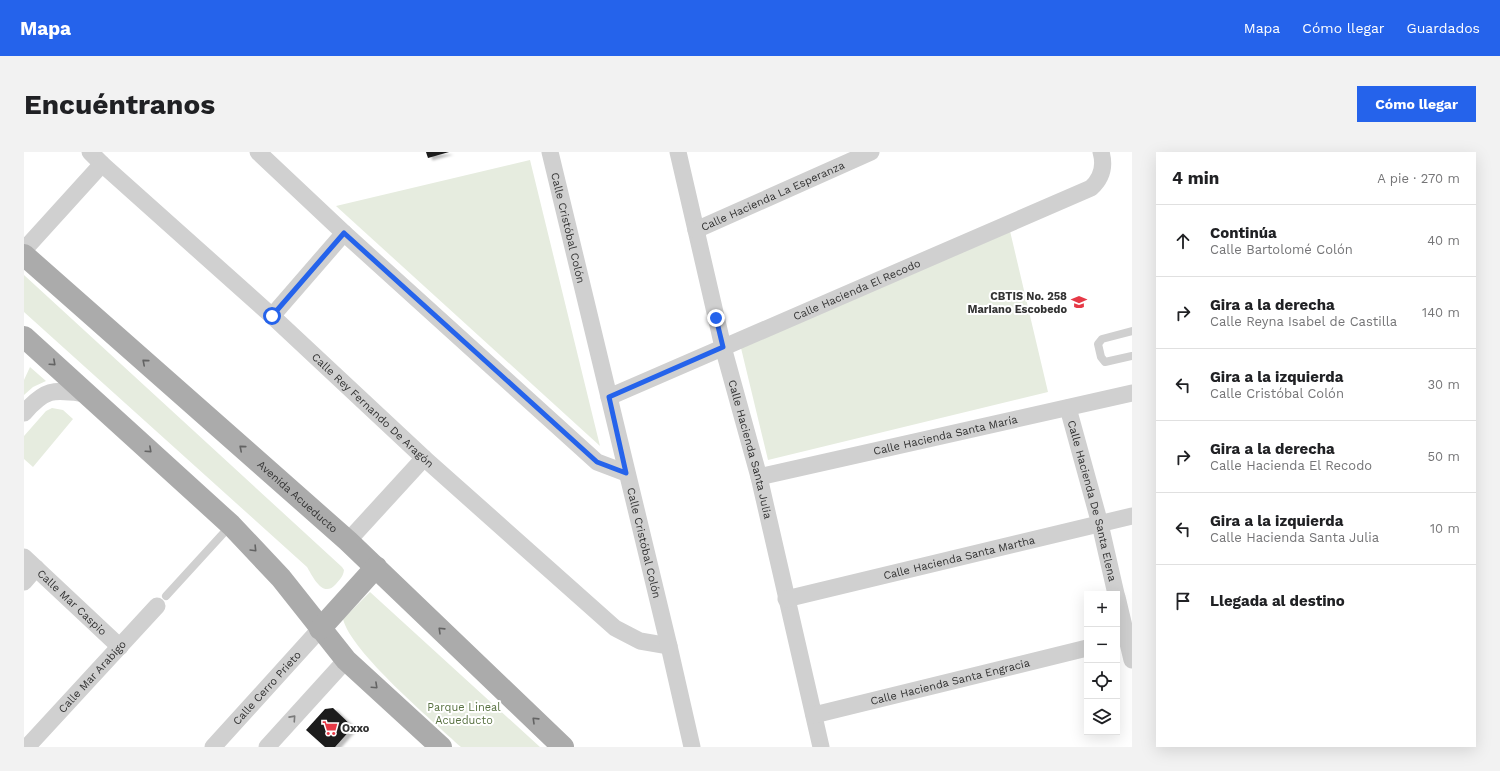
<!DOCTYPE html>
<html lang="es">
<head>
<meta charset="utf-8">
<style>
  :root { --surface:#fff; --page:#f2f2f2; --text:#202124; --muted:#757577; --line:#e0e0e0; --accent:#2563eb }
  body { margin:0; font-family:"Work Sans",sans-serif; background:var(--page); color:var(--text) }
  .controls { position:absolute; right:12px; bottom:12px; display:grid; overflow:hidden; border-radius:0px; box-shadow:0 4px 16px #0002 }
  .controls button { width:36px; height:36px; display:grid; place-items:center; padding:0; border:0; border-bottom:1px solid var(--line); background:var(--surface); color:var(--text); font:20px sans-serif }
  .stop { position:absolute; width:12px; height:12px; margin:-9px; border:3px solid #2563eb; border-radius:50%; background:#fff }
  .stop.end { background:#2563eb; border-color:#fff; box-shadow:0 1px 4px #0008 }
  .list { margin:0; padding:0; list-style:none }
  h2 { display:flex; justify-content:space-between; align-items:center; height:52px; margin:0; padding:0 16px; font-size:17px }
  h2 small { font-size:13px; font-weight:400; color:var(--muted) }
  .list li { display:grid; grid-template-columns:26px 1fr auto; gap:12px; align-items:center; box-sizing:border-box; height:72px; padding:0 16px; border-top:1px solid var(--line) }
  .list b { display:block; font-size:15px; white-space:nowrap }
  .list p { margin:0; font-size:13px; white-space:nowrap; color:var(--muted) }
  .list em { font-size:13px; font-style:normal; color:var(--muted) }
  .icon { flex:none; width:22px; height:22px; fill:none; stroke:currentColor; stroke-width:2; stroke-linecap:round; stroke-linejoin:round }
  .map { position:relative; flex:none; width:1108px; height:595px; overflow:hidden; border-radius:0px }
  header { display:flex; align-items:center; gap:24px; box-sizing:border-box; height:56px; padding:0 20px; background:var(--accent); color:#fff }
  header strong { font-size:19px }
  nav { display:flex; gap:22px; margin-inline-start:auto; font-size:14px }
  .intro { display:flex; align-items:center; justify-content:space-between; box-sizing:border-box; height:96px; padding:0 24px }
  h1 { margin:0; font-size:28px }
  .button { padding:10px 18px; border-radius:0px; background:var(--accent); color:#fff; font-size:14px; font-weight:700 }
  main { display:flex; gap:24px; padding:0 24px }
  aside { flex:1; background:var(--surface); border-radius:0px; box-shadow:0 4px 16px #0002 }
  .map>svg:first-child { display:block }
  .green { fill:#e6ecdf }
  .building { fill:#1a1a1a; filter:url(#shadow) }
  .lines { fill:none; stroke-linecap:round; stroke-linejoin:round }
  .lane { stroke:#d0d0d0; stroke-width:8 }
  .street { stroke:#d0d0d0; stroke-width:17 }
  .primary { stroke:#ababab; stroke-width:22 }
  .oneway { stroke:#636363 }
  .oneway2 { stroke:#7a7a7a }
  .route { stroke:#2563eb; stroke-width:5 }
  .labels { text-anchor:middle; stroke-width:4; stroke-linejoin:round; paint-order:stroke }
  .street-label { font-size:11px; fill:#333; stroke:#fff }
  .poi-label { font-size:11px; font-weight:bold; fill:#333; stroke:#fff; text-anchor:end }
  .park-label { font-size:11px; fill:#56703f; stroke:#fff }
</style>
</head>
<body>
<header>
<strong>Mapa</strong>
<nav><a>Mapa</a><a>Cómo llegar</a><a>Guardados</a></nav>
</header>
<div class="intro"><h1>Encuéntranos</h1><a class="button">Cómo llegar</a></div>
<main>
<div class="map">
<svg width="1108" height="595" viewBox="0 0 1108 595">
  <defs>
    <filter id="shadow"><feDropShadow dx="4.5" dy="2.5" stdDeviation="1" flood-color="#0004"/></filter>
  </defs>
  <rect width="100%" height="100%" fill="#fff"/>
  <!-- green -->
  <path class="green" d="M506,8L576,294L312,54Z
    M986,79L1024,240L744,308L717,196Z
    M0,123L318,415L320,418C319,425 316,427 312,432C299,447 289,425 283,415L0,160Z
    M6,215L22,229L9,235L0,243V228Z
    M28,256L39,258L49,267L9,315L0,307V284L22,259Z
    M346,440L516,595H437C409,569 327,500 319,467Z"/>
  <!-- building -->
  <path class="building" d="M402,0H425L404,6Z
    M309,556L329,575L311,595H301L282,578L301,557Z"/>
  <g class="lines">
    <!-- lane -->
    <path class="lane" d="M1108,179L1078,187L1074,192L1077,205L1081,210L1108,204
      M142,444L206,374"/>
    <!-- street -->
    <g class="street">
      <path id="s1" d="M66,0L78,12L248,164L400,306L591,476L616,489L645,494"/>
      <path d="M234,0L320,81L573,310L602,321"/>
      <path id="s2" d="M526,0L645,494L668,595"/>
      <path id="s3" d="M654,0L699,195L735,325L797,595"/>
      <path id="s4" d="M672,78L847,0"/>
      <path d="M0,98L78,12"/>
      <path d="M248,164L320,81"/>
      <path id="s5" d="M585,245L1067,36C1078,26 1081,14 1077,0"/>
      <path id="s6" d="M1044,256L1076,372L1092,442"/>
      <path d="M0,261C23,235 30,238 63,242"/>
      <path id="s7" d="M735,325L1108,241"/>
      <path d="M324,389L400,306"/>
      <path id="s8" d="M0,405L96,495"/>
      <path d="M0,430L12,416"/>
      <path d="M1093,445L1108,508"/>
      <path id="s9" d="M762,447L1108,364"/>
      <path id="s10" d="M790,563L1063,496"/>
      <path id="s11" d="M3,595L133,454"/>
      <path id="s12" d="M189,595L296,477"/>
      <path d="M243,595L322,508"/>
    </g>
    <!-- primary -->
    <g class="primary">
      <path id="s13" d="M0,103L324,389L539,595"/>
      <path d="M0,185L207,373L257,426L322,508L417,595"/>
      <path d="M296,477L352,415"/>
    </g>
  </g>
  <!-- one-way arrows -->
  <defs><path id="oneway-chevron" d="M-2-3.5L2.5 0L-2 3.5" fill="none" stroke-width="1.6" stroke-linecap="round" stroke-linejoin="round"/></defs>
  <g class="oneway">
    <use href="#oneway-chevron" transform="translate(121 210) rotate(-139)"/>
    <use href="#oneway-chevron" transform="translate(29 211) rotate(42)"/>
    <use href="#oneway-chevron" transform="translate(218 296) rotate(-139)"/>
    <use href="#oneway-chevron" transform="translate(125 298) rotate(42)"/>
    <use href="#oneway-chevron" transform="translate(230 397) rotate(46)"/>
    <use href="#oneway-chevron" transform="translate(417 478) rotate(-136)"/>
    <use href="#oneway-chevron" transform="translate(351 534) rotate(43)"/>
    <use href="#oneway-chevron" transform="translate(511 568) rotate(-136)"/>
  </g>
  <use class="oneway2" href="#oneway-chevron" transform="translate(269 566) rotate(-48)"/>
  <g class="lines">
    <!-- route -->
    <path class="route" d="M248,164L320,81L573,310L602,321L585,245L699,195L692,166"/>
  </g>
  <!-- icons -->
  <defs>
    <symbol id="university-bare" viewBox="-9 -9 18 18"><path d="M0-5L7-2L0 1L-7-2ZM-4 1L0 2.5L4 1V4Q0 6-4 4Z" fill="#e63946" stroke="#fff" stroke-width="2.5" paint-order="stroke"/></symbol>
    <symbol id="supermarket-bare" viewBox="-9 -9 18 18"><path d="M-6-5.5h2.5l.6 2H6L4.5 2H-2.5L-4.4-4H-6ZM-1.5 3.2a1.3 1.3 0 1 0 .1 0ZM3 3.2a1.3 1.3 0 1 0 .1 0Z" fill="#e63946" stroke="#fff" stroke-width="2.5" paint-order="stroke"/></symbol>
  </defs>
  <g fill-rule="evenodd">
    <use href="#university-bare" x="1044" y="139" width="22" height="22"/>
    <use href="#supermarket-bare" x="295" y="565" width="22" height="22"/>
  </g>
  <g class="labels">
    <!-- street labels -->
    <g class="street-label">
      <text dy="4" stroke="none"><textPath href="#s4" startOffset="84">Calle Hacienda La Esperanza</textPath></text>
      <text dy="4" stroke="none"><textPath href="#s2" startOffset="78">Calle Cristóbal Colón</textPath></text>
      <text dy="4" stroke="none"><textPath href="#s5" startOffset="270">Calle Hacienda El Recodo</textPath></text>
      <text dy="4" stroke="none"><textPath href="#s1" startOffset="383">Calle Rey Fernando De Aragón</textPath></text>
      <text dy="4" stroke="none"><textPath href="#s7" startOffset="191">Calle Hacienda Santa María</textPath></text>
      <text dy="4" stroke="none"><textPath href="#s3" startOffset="306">Calle Hacienda Santa Julia</textPath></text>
      <text dy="4" stroke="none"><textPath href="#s13" startOffset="365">Avenida Acueducto</textPath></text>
      <text dy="4" stroke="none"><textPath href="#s6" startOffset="96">Calle Hacienda De Santa Elena</textPath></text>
      <text dy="4" stroke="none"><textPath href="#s2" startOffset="402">Calle Cristóbal Colón</textPath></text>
      <text dy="4" stroke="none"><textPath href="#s9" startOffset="178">Calle Hacienda Santa Martha</textPath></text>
      <text dy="4" stroke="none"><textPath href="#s8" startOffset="66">Calle Mar Caspio</textPath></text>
      <text dy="4" stroke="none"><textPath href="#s11" startOffset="96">Calle Mar Arabigo</textPath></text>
      <text dy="4" stroke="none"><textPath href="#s10" startOffset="140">Calle Hacienda Santa Engracia</textPath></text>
      <text dy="4" stroke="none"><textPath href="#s12" startOffset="80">Calle Cerro Prieto</textPath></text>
    </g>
    <!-- poi labels -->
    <g class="poi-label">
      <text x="1043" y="148">CBTIS No. 258<tspan x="1043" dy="13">Mariano Escobedo</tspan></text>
      <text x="318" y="580" text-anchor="start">Oxxo</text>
    </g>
    <!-- park labels -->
    <g class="park-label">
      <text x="440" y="559">Parque Lineal<tspan x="440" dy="13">Acueducto</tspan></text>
    </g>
  </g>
</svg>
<div class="controls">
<button>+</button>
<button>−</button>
<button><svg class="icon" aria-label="locate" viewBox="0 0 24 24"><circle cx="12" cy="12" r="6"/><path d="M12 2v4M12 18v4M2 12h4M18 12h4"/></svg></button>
<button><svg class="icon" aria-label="layers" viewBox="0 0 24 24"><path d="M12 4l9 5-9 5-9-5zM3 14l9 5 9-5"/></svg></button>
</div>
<div class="stop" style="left:248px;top:164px"></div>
<div class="stop end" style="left:692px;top:166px"></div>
</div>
<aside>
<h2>4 min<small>A pie · 270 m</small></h2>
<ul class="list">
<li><svg class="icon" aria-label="ahead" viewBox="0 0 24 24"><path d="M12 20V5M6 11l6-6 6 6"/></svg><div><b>Continúa</b><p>Calle Bartolomé Colón</p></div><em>40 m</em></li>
<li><svg class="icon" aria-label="right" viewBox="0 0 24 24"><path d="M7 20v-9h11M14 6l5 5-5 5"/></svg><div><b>Gira a la derecha</b><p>Calle Reyna Isabel de Castilla</p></div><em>140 m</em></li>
<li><svg class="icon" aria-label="left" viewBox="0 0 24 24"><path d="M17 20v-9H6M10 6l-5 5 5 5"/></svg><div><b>Gira a la izquierda</b><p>Calle Cristóbal Colón</p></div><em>30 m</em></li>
<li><svg class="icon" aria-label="right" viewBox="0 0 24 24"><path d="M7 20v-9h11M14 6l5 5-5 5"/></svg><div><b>Gira a la derecha</b><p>Calle Hacienda El Recodo</p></div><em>50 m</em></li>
<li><svg class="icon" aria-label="left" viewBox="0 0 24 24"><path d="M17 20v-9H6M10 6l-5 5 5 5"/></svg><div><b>Gira a la izquierda</b><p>Calle Hacienda Santa Julia</p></div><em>10 m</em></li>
<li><svg class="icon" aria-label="arrive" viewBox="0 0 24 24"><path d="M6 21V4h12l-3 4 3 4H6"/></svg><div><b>Llegada al destino</b></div></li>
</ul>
</aside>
</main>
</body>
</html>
